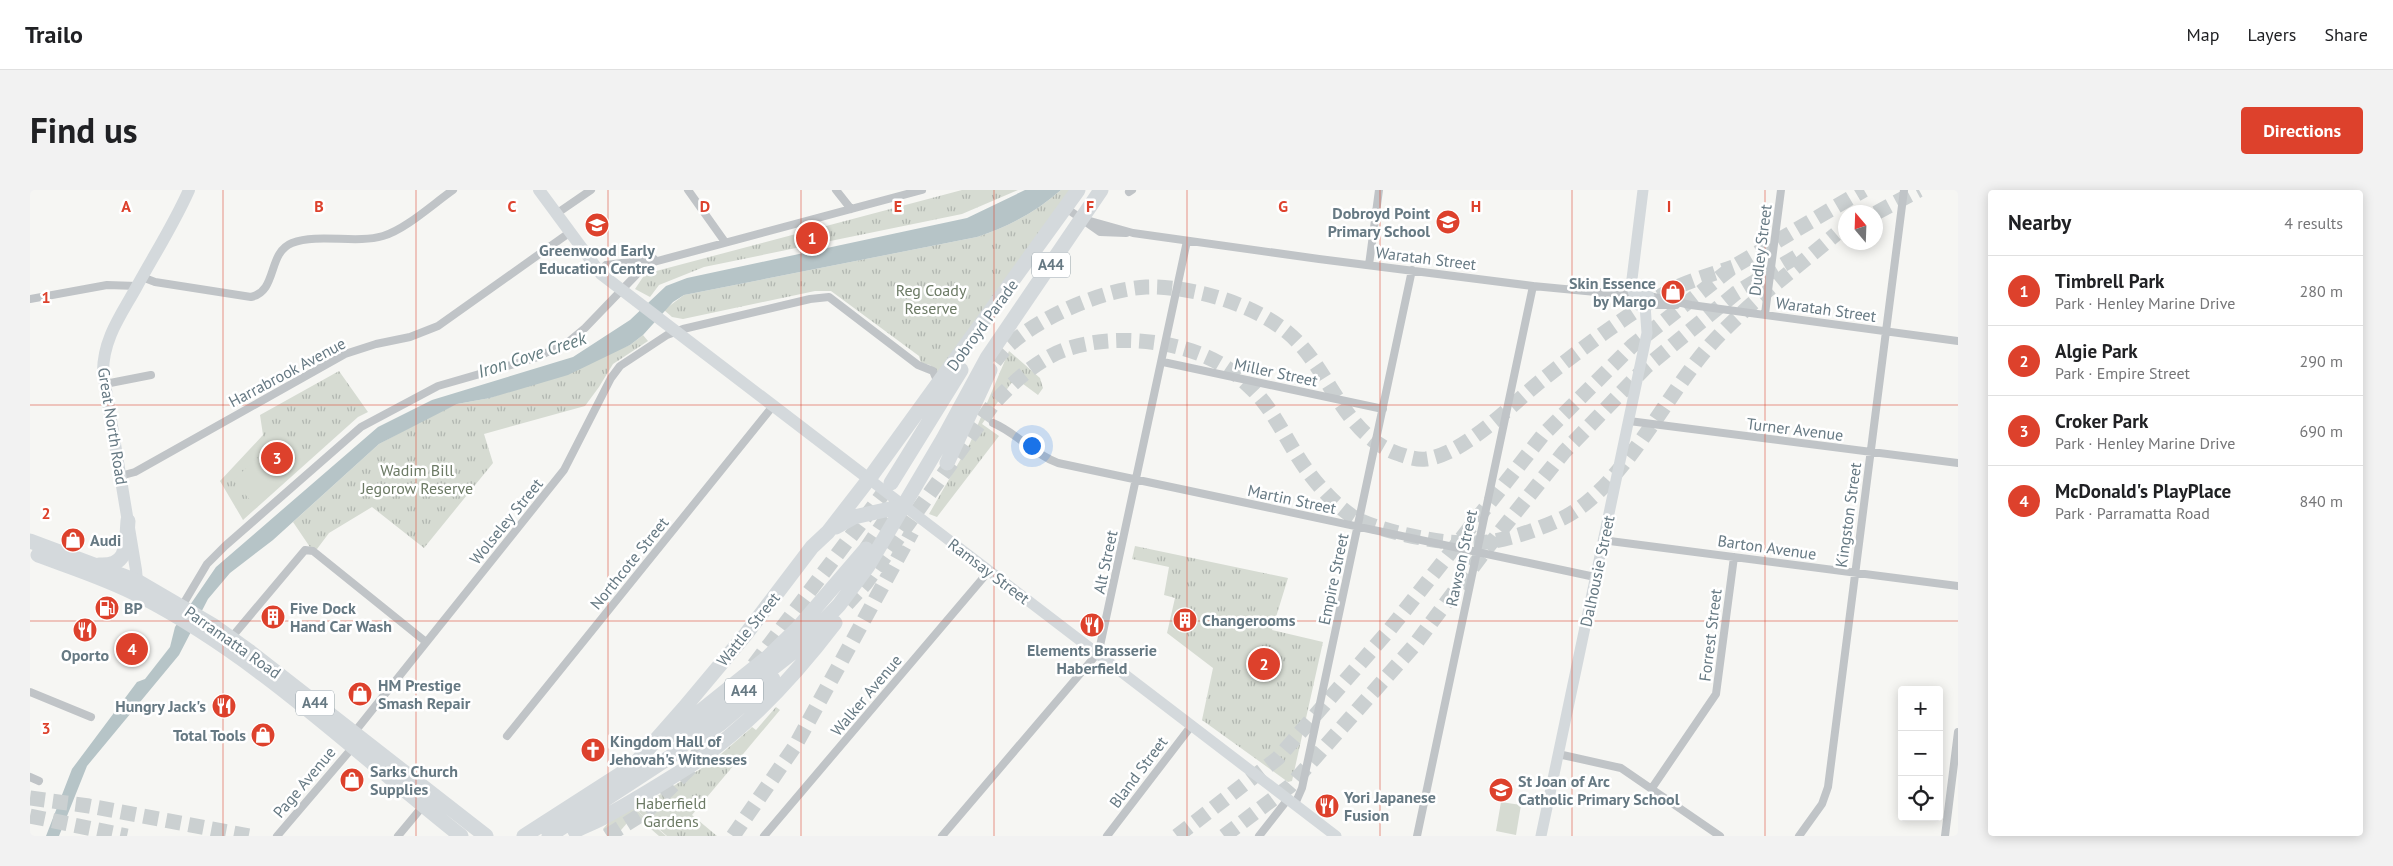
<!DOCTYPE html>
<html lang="en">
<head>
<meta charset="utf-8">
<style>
  :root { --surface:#fff; --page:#f2f2f2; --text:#202124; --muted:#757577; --line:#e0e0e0; --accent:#dd412c }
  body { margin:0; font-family:"PT Sans",sans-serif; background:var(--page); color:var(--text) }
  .controls { position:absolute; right:15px; bottom:15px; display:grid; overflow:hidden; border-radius:5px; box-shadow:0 2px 12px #0003 }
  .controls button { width:45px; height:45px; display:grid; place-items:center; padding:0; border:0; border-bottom:1px solid var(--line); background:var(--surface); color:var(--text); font:25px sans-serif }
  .compass { position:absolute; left:1808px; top:15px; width:45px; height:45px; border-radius:50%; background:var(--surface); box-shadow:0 2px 12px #0003; rotate:341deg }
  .you { position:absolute; left:1001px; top:255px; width:18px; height:18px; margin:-12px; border:4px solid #fff; border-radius:50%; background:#1a73e8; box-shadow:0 0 0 8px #1a73e833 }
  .badge { display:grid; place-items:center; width:32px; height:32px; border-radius:50%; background:var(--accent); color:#fff; font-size:16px; font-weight:700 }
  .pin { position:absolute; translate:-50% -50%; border:2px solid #fff; box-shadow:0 1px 5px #0006 }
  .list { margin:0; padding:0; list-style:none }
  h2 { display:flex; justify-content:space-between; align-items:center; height:65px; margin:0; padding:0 20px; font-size:21px }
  h2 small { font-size:16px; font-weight:400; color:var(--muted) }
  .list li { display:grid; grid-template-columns:32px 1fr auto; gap:15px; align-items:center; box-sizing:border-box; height:70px; padding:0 20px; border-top:1px solid var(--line) }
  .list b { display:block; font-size:19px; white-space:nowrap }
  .list p { margin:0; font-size:16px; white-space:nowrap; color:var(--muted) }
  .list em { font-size:16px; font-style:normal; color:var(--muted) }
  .icon { flex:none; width:28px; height:28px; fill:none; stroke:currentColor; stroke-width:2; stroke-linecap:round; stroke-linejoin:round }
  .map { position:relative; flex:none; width:1928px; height:646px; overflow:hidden; border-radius:5px }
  header { display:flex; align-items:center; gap:30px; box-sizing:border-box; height:70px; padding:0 25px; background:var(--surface); border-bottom:1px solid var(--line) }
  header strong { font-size:24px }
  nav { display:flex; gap:28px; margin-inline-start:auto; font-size:18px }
  .intro { display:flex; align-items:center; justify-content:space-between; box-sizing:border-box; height:120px; padding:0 30px }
  h1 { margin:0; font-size:35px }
  .button { padding:12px 22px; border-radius:5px; background:var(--accent); color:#fff; font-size:18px; font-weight:700 }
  main { display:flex; gap:30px; padding:0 30px }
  aside { flex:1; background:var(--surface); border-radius:5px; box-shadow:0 2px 12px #0003 }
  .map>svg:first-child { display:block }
  .grass { fill:url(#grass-tufts) }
  .garden { fill:#d6dbd2 }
  .water { fill:#b6c4c7 }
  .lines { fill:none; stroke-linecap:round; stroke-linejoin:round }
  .highway-tunnel { stroke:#cbd0d1; stroke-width:15; stroke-dasharray:15 8; stroke-linecap:butt }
  .street { stroke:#c0c4c7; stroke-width:8 }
  .secondary { stroke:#d4d9dc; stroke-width:11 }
  .primary { stroke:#d4d9dc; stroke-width:12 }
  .highway { stroke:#d4d9dc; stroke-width:15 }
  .grid { fill:none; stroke:#dd412c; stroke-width:1; stroke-opacity:0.55 }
  .labels { text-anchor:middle; stroke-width:5; stroke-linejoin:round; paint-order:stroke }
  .shield { fill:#fff; stroke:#94a1a8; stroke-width:1 }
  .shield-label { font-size:15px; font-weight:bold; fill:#667983 }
  .poi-label { font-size:16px; font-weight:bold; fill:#667983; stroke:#fff; text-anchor:start }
  .street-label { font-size:16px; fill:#667983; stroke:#fff }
  .park-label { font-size:16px; fill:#6c7a65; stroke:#fff }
  .water-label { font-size:18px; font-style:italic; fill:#627b7f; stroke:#fff }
  .grid-label { font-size:16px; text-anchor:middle; font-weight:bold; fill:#dd412c; stroke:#fff; stroke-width:5; stroke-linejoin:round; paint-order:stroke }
</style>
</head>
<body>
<header>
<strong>Trailo</strong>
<nav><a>Map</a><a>Layers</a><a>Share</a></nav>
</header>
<div class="intro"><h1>Find us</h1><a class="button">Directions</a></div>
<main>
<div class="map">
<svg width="1928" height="646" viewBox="0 0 1928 646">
  <defs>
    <pattern id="grass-tufts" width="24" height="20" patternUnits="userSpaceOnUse" patternTransform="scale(1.25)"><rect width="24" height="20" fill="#d6dbd2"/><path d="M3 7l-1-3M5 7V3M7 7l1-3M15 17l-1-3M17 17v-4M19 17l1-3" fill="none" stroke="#b1b6b0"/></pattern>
  </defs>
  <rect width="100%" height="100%" fill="#f6f6f3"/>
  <!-- grass -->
  <path class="grass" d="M932,0H988L932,24L674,77L629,95L620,107L605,99L615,84Z
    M1031,0H1044L909,185L900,175L891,173L889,166L801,101H785L653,129L642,127L634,120L654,105L947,47C978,37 1006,22 1031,0Z
    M613,145L618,151L583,174L569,197L555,216L454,244L463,273L394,358L342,317L299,343L284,363L263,332L349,254L397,228L427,214L460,208L600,155Z
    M979,161L1010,188L1013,198L1008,205L985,188L952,234L969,246L907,327L899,324L940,253Z
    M309,181L338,222L328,227L213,330L190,291L233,245L230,225Z
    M1105,356L1258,388L1242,440L1293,452L1262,591L1258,592L1172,530L1183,478L1137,443L1145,408L1134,405L1139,377L1102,369Z
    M746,517L750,520L662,625L687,646H637L603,617L610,613L612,616L683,571L720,539L722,537L726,540Z"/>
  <!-- garden -->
  <path class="garden" d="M230,266L254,292L226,317L203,290Z
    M1471,612L1491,615L1486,645L1466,641Z
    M603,617L636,646H629L606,626H603L586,646H581L573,639L581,630Z"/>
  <!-- water -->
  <path class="water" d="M995,0H1031C1006,22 978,37 947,47L654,105L643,112L613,145L600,155L538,185L460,208L427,214L349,254L243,350L200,383L178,409L149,465L57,576L29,646H16L42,579L107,492L115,489L140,457L145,437L186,377L348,237L402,210L543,167L600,130L636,96L657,88L937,28Z"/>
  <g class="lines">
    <!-- highway-tunnel -->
    <path class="highway-tunnel" d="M1846,23L1889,0
      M951,190C959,180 967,167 976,158C1007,128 1073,99 1116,97C1162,96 1221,113 1257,142C1300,177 1312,245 1369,264C1378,267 1386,270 1396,269C1435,264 1482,214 1512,190C1551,159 1602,120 1647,97C1664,89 1684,84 1703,77
      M836,359L869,310
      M817,414L836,393L964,213C980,196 996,180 1017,168C1065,140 1152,147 1197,178C1206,183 1214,192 1222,199C1245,221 1257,253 1276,279C1288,296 1307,317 1325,328C1351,342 1416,355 1445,353C1474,352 1507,340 1533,328C1592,299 1636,204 1681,154C1718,113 1764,80 1806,44
      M724,475L861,293
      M0,608L59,616L220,646
      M0,626L97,646
      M577,646L617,621L659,579L682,538
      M703,646L765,556L882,342
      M1147,646L1248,568L1360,439L1513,245L1602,156L1703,77L1834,0
      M1194,646L1260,596L1383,457L1457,358L1534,262L1616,177L1706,103L1771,64"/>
    <!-- street -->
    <path class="street" d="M658,0L695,52
      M806,0L821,19
      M1099,2L1102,0
      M1036,18L1070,42L1096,43
      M526,24L561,0
      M1053,29L1103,43L1289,69L1503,96L1566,102H1608
      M1339,75L1349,0
      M569,82L576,75L624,69
      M112,87L125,92L221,107C248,101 237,63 262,53C289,43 325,54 353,46C376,39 403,14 423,0
      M1570,104L1607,113
      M1619,106L1661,115L1928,151
      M0,109L77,95L107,96
      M1617,115H1646
      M1735,124L1751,0
      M1133,172L1353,219
      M75,194L121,185
      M1599,231L1928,273
      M963,233C987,243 1003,264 1028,273L1565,387
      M90,286L105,282L315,164L346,154L380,147L408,136L539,43
      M1572,350L1928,396
      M152,416L177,374L195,356L331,237L408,196L505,168L537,153L555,138L608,83L620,73L892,0
      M201,448L275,360L283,361L396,452
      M0,502L61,527
      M323,544L534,280L581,188L590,176L637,145L653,139L780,109L799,107L888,175L903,181L908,193
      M477,546L743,216
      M1528,564L1591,578L1690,646
      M0,587L9,591
      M1622,598L1686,504L1704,367
      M1265,614L1272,598L1382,80
      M247,646L323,557
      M368,646L393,616
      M734,646L959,381
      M912,646L1067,464L1070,456L1157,51
      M1077,646L1162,535
      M1229,646L1258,609
      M1387,646L1503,96
      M1769,646L1792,614L1798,597L1874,0
      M1915,646L1928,542"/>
    <!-- secondary -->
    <path class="secondary" d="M1606,107L1608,103L1614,102L1619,106V110L1615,115H1608L1603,101L1602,89L1613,0
      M839,289L1306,646
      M1511,646L1617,143L1615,115"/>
    <!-- primary -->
    <path class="primary" d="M509,0L571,84L839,289
      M104,397L107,391L106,380L73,182C73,149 91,125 106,98C124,65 144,34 159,0"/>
    <!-- highway -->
    <path class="highway" d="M917,273L960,180
      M861,293L931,180
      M806,337L824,327L873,316
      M0,351L107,391L184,436L219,461L456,646
      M8,365C43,378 78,389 110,406C229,467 327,564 431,646
      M69,375C99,377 96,354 98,331
      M637,548L739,466L768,438L836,359
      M669,548L690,534L743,489
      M545,641C555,635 566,632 576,626C604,611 631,594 658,577C715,540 764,487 805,433
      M494,646L603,576L654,518L716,444L782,357L798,342L839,289L1048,0
      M519,646L643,565L683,525L767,459L809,415L838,376L913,249L957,168L1071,0"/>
  </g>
  <!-- grid -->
  <path class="grid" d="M193,0V646M386,0V646M578,0V646M771,0V646M964,0V646M1157,0V646M1350,0V646M1542,0V646M1735,0V646M0,215H1928M0,431H1928"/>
  <!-- icons -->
  <defs>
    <symbol id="school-disc" viewBox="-11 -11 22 22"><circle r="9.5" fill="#dd412c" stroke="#fff"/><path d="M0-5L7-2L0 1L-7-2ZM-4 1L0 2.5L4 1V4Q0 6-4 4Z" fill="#fff"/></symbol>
    <symbol id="shop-disc" viewBox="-11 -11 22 22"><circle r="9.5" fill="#dd412c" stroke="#fff"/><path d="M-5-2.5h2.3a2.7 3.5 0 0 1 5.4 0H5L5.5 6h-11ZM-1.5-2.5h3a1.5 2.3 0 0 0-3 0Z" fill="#fff"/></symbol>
    <symbol id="fuel-disc" viewBox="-11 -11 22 22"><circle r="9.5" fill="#dd412c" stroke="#fff"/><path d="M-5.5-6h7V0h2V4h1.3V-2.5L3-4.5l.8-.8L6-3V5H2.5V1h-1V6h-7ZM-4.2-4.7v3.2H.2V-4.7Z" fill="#fff"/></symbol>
    <symbol id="building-disc" viewBox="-11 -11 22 22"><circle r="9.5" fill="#dd412c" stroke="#fff"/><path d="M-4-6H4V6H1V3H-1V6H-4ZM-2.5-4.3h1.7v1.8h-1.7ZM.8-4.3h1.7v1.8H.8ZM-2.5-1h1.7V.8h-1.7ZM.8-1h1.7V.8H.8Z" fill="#fff"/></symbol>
    <symbol id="restaurant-disc" viewBox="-11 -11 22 22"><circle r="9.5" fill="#dd412c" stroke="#fff"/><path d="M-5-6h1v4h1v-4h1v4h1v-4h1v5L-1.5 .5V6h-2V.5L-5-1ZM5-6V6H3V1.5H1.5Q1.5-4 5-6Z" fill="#fff"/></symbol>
    <symbol id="church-disc" viewBox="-11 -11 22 22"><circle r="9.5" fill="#dd412c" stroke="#fff"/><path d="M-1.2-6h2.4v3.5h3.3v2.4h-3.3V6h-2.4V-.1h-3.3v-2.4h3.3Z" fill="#fff"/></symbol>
  </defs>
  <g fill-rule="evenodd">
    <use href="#school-disc" x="1404" y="18" width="28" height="28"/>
    <use href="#school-disc" x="553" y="21" width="28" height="28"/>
    <use href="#shop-disc" x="1629" y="88" width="28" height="28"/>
    <use href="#shop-disc" x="29" y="336" width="28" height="28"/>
    <use href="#fuel-disc" x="63" y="404" width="28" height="28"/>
    <use href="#building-disc" x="229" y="413" width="28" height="28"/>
    <use href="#building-disc" x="1141" y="416" width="28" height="28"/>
    <use href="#restaurant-disc" x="1048" y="421" width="28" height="28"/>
    <use href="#restaurant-disc" x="41" y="426" width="28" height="28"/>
    <use href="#shop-disc" x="316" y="490" width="28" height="28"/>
    <use href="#restaurant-disc" x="180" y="502" width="28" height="28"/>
    <use href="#shop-disc" x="219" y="531" width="28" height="28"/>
    <use href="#church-disc" x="549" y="546" width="28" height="28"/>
    <use href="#shop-disc" x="308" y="576" width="28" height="28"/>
    <use href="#school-disc" x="1457" y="586" width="28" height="28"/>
    <use href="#restaurant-disc" x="1283" y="602" width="28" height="28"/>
  </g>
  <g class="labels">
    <!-- shield labels -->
    <g class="shield">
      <rect x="1002" y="62.5" width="38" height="25" rx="4"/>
      <rect x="695" y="488.5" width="38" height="25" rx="4"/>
      <rect x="266" y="500.5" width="38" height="25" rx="4"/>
    </g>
    <g class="shield-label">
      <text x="1021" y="80">A44</text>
      <text x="714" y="506">A44</text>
      <text x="285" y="518">A44</text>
    </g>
    <!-- poi labels -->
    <g class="poi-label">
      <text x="1400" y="29" text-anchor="end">Dobroyd Point<tspan x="1400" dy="18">Primary School</tspan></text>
      <text x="567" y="66" text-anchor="middle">Greenwood Early<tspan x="567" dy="18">Education Centre</tspan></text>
      <text x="1626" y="99" text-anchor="end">Skin Essence<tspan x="1626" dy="18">by Margo</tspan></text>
      <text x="60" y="356">Audi</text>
      <text x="94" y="424">BP</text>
      <text x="260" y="424">Five Dock<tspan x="260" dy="18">Hand Car Wash</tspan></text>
      <text x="1172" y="436">Changerooms</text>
      <text x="1062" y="466" text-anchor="middle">Elements Brasserie<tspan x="1062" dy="18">Haberfield</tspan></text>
      <text x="55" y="471" text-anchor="middle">Oporto</text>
      <text x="348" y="501">HM Prestige<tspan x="348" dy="18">Smash Repair</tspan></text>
      <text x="176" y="522" text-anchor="end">Hungry Jack's</text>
      <text x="216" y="551" text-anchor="end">Total Tools</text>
      <text x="580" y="557">Kingdom Hall of<tspan x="580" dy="18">Jehovah's Witnesses</tspan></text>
      <text x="340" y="587">Sarks Church<tspan x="340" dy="18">Supplies</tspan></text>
      <text x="1488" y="597">St Joan of Arc<tspan x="1488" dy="18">Catholic Primary School</tspan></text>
      <text x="1314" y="613">Yori Japanese<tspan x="1314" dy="18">Fusion</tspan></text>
    </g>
    <!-- street labels -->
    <g class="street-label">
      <text transform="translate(1730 60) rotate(-83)" y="6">Dudley Street</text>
      <text transform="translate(1396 68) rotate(7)" y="6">Waratah Street</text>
      <text transform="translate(1796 119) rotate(8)" y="6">Waratah Street</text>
      <text transform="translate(952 135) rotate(-54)" y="6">Dobroyd Parade</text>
      <text transform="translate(257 182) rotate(-28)" y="6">Harrabrook Avenue</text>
      <text transform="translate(1246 182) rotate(12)" y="6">Miller Street</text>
      <text transform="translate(83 236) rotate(81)" y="6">Great North Road</text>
      <text transform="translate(1765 239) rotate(7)" y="6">Turner Avenue</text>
      <text transform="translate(1262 309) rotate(12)" y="6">Martin Street</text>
      <text transform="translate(1818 325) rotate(-82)" y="6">Kingston Street</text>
      <text transform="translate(476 331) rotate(-51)" y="6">Wolseley Street</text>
      <text transform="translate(1737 357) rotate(8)" y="6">Barton Avenue</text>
      <text transform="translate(1431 368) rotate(-78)" y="6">Rawson Street</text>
      <text transform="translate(1075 372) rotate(-78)" y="6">Alt Street</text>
      <text transform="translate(599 373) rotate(-51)" y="6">Northcote Street</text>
      <text transform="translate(959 381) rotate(37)" y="6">Ramsay Street</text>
      <text transform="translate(1567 381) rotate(-78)" y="6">Dalhousie Street</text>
      <text transform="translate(1303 389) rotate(-78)" y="6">Empire Street</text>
      <text transform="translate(718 439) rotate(-51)" y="6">Wattle Street</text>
      <text transform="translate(1680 445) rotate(-83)" y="6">Forrest Street</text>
      <text transform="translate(203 452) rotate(35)" y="6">Parramatta Road</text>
      <text transform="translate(836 505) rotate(-50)" y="6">Walker Avenue</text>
      <text transform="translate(1108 582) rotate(-53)" y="6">Bland Street</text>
      <text transform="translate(274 592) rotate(-50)" y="6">Page Avenue</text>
    </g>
    <!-- park labels -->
    <g class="park-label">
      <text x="901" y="106">Reg Coady<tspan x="901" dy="18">Reserve</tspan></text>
      <text x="387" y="286">Wadim Bill<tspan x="387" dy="18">Jegorow Reserve</tspan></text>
      <text x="641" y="619">Haberfield<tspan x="641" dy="18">Gardens</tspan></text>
    </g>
    <!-- water labels -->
    <g class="water-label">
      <text transform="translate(502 165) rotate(-18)" y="6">Iron Cove Creek</text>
    </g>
  </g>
  <g class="grid-label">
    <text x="96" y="22">A</text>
    <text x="289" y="22">B</text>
    <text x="482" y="22">C</text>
    <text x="675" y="22">D</text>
    <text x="868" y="22">E</text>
    <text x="1060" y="22">F</text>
    <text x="1253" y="22">G</text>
    <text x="1446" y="22">H</text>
    <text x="1639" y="22">I</text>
    <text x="16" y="113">1</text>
    <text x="16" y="329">2</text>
    <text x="16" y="544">3</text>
  </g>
</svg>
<div class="controls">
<button>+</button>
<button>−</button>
<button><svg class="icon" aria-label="locate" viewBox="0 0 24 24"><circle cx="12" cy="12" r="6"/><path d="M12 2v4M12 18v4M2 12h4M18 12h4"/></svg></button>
</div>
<svg class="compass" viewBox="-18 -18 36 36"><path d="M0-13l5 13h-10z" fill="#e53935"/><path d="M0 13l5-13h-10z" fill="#757577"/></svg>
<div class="you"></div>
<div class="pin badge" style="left:782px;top:48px">1</div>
<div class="pin badge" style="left:1234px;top:474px">2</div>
<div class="pin badge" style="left:247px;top:268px">3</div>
<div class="pin badge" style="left:102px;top:459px">4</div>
</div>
<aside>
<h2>Nearby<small>4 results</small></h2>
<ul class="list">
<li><span class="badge">1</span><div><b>Timbrell Park</b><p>Park · Henley Marine Drive</p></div><em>280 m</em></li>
<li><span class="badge">2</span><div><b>Algie Park</b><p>Park · Empire Street</p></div><em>290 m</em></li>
<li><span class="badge">3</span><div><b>Croker Park</b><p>Park · Henley Marine Drive</p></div><em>690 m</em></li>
<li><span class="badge">4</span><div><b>McDonald's PlayPlace</b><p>Park · Parramatta Road</p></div><em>840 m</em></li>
</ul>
</aside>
</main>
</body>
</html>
